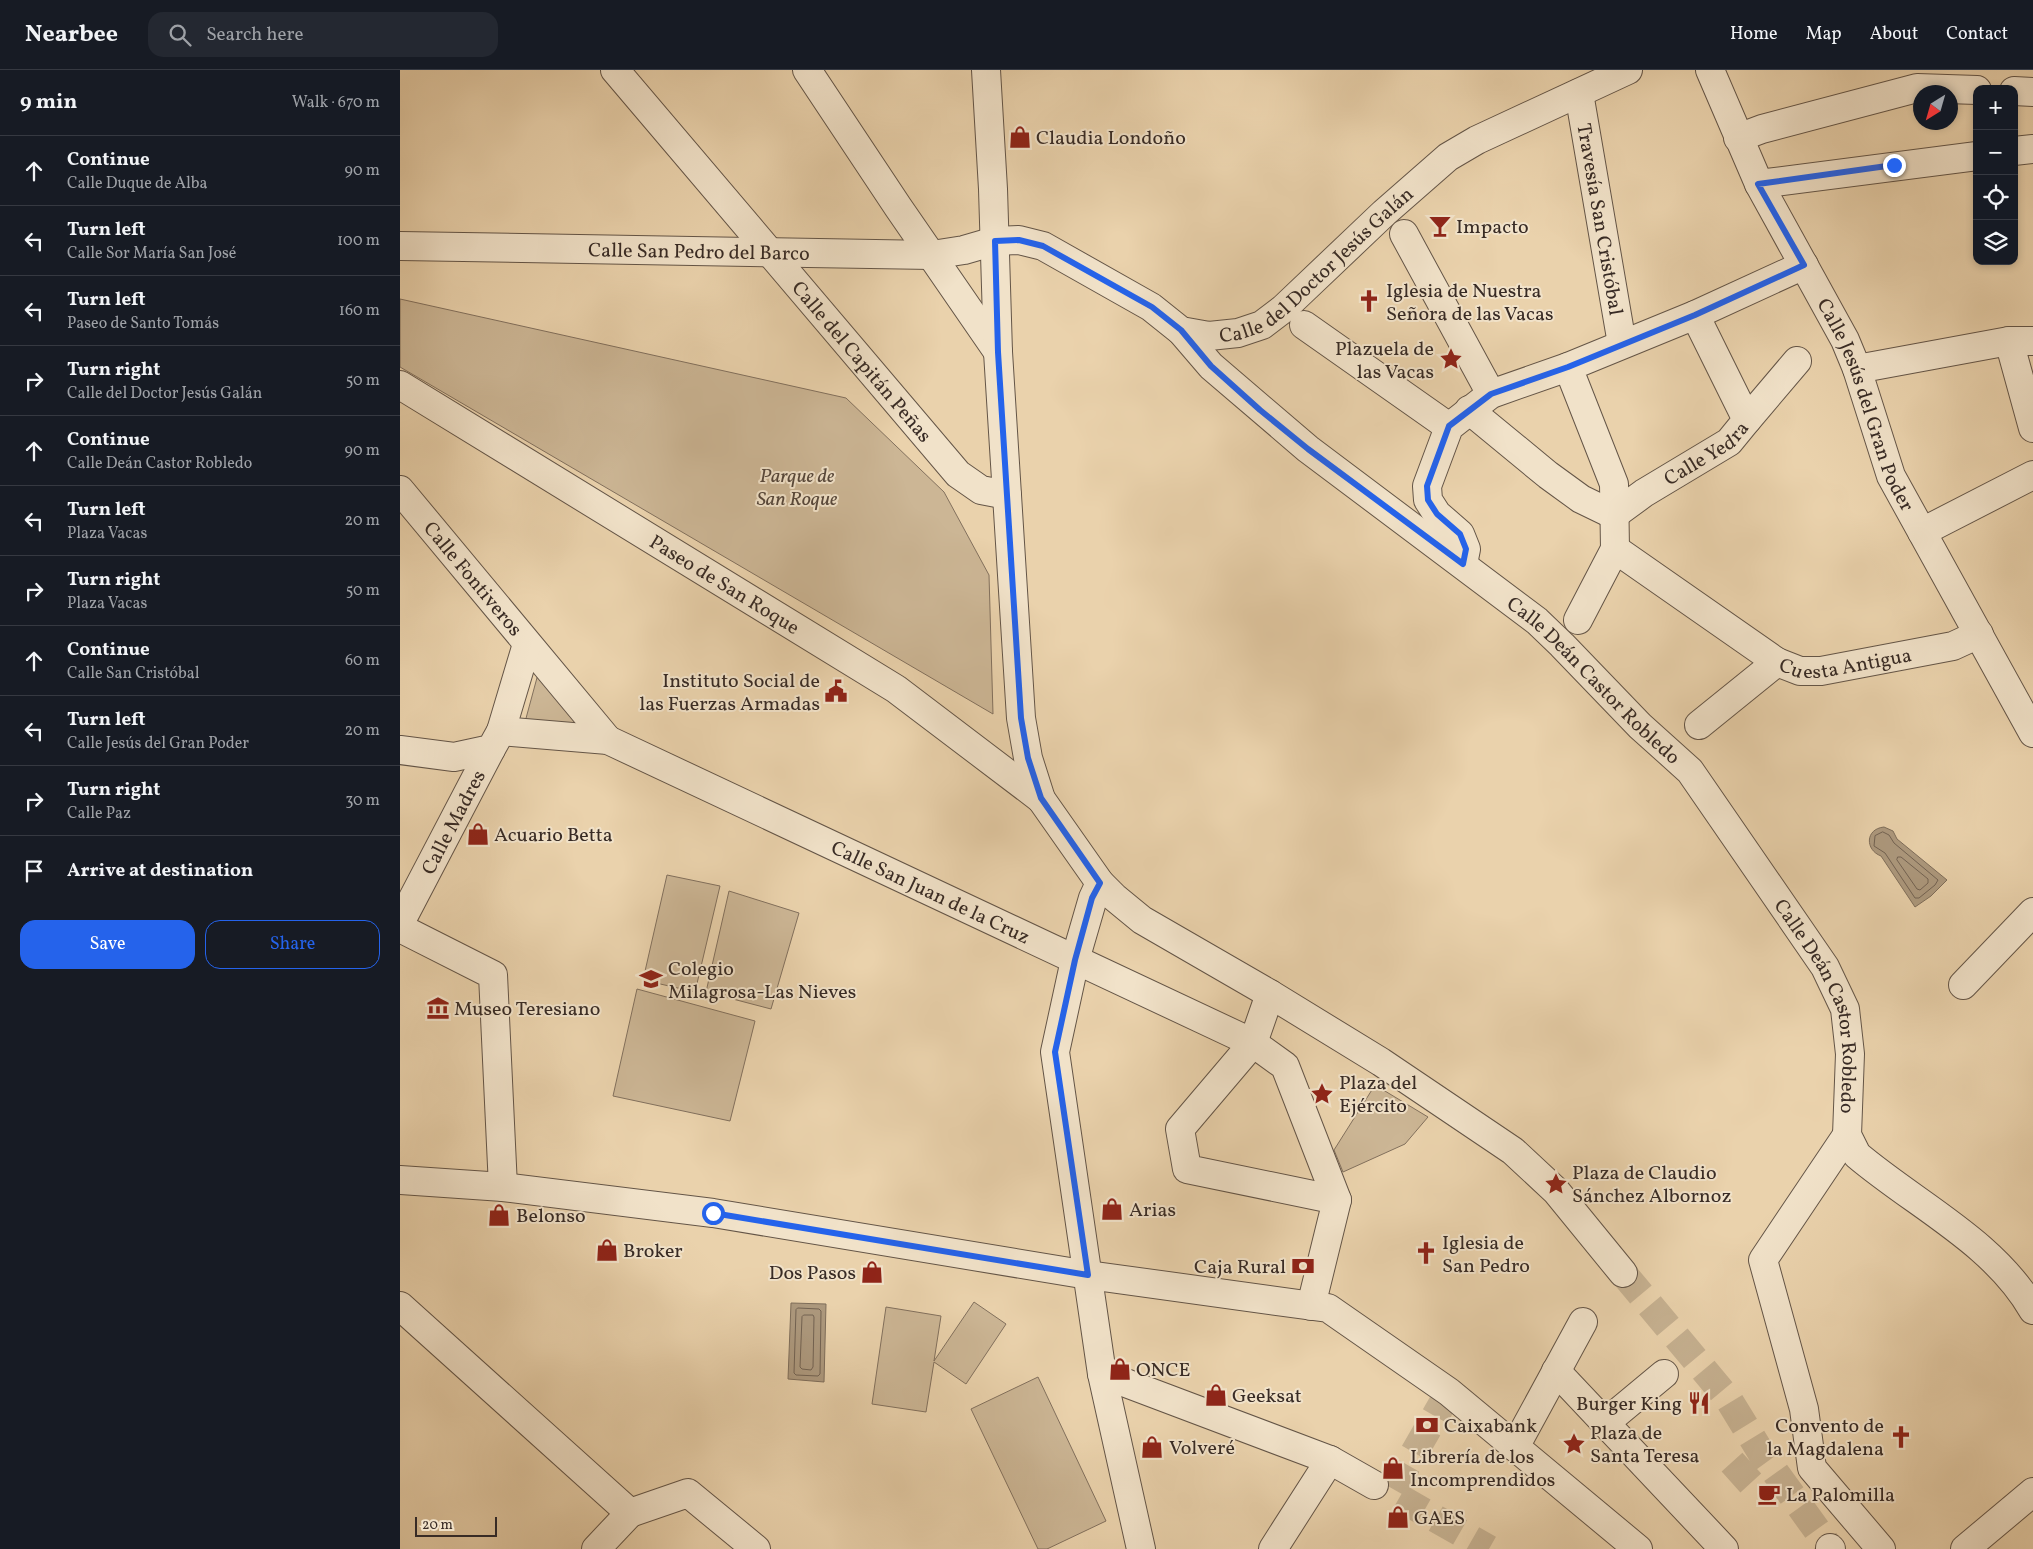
<!DOCTYPE html>
<html lang="en">
<head>
<meta charset="utf-8">
<style>
  :root { --surface:#171b24; --page:#242831; --text:#f1f3f6; --muted:#9ea1a6; --line:#363941; --accent:#2563eb }
  body { margin:0; font-family:Vollkorn,serif; background:var(--page); color:var(--text) }
  .controls { position:absolute; right:15px; top:15px; display:grid; overflow:hidden; border-radius:10px; box-shadow:0 2px 8px #0003 }
  .controls button { width:45px; height:45px; display:grid; place-items:center; padding:0; border:0; border-bottom:1px solid var(--line); background:var(--surface); color:var(--text); font:25px sans-serif }
  .compass { position:absolute; left:1513px; top:15px; width:45px; height:45px; border-radius:50%; background:var(--surface); box-shadow:0 2px 8px #0003; rotate:217deg }
  .scale { position:absolute; left:15px; bottom:12px; width:82px; box-sizing:border-box; padding-left:5px; border:2px solid #382b25; border-top:0; font-size:14px; line-height:18px; white-space:nowrap; color:#382b25; -webkit-text-stroke:4px #f1e2c9; paint-order:stroke }
  .stop { position:absolute; width:15px; height:15px; margin:-11px; border:4px solid #2563eb; border-radius:50%; background:#fff }
  .stop.end { background:#2563eb; border-color:#fff; box-shadow:0 1px 5px #0008 }
  .list { margin:0; padding:0; list-style:none }
  h2 { display:flex; justify-content:space-between; align-items:center; height:65px; margin:0; padding:0 20px; font-size:21px }
  h2 small { font-size:16px; font-weight:400; color:var(--muted) }
  .list li { display:grid; grid-template-columns:32px 1fr auto; gap:15px; align-items:center; box-sizing:border-box; height:70px; padding:0 20px; border-top:1px solid var(--line) }
  .list b { display:block; font-size:19px; white-space:nowrap }
  .list p { margin:0; font-size:16px; white-space:nowrap; color:var(--muted) }
  .list em { font-size:16px; font-style:normal; color:var(--muted) }
  .actions { display:flex; gap:10px; padding:15px 20px }
  .actions a { flex:1; padding:11px 0; border:1px solid var(--accent); border-radius:15px; text-align:center; font-size:18px; color:var(--accent) }
  .actions .main { background:var(--accent); color:#fff }
  .icon { flex:none; width:28px; height:28px; fill:none; stroke:currentColor; stroke-width:2; stroke-linecap:round; stroke-linejoin:round }
  .map { position:relative; flex:none; width:1633px; height:1479px; overflow:hidden }
  header { display:flex; align-items:center; gap:30px; box-sizing:border-box; height:70px; padding:0 25px; background:var(--surface); border-bottom:1px solid var(--line) }
  header strong { font-size:24px }
  nav { display:flex; gap:28px; margin-inline-start:auto; font-size:18px }
  .search { width:350px; height:45px; background:var(--page); display:flex; align-items:center; gap:12px; box-sizing:border-box; padding:0 18px; border-radius:15px; color:var(--muted); font-size:19px }
  main { display:flex }
  aside { flex:1; background:var(--surface) }
  .map>svg:first-child { display:block }
  .green { fill:#ccb695; stroke:#82705d }
  .water { fill:#ad997e; stroke:#7e6d5a }
  .lines { fill:none; stroke-linecap:round; stroke-linejoin:round }
  .shore { stroke:#726252; stroke-width:1 }
  .minor-tunnel { stroke:#c6b191; stroke-width:28; stroke-dasharray:28 14; stroke-linecap:butt }
  .minor-casing { stroke:#645547; stroke-width:30 }
  .minor { stroke:#f1e2c9; stroke-width:28 }
  .route { stroke:#2563eb; stroke-width:6 }
  .labels { text-anchor:middle; stroke-width:4; stroke-linejoin:round; paint-order:stroke }
  .poi-label { font-size:20px; fill:#382b25; stroke:#f1e2c9; text-anchor:start }
  .street-label { font-size:20px; fill:#382b25; stroke:#f1e2c9 }
  .park-label { font-size:20px; font-style:italic; fill:#56473b; stroke:#f1e2c9 }
</style>
</head>
<body>
<header>
<strong>Nearbee</strong>
<div class="search"><svg class="icon" aria-label="search" viewBox="0 0 24 24"><circle cx="10" cy="10" r="6"/><path d="M15 15l6 6"/></svg>Search here</div>
<nav><a>Home</a><a>Map</a><a>About</a><a>Contact</a></nav>
</header>
<main>
<aside>
<h2>9 min<small>Walk · 670 m</small></h2>
<ul class="list">
<li><svg class="icon" aria-label="ahead" viewBox="0 0 24 24"><path d="M12 20V5M6 11l6-6 6 6"/></svg><div><b>Continue</b><p>Calle Duque de Alba</p></div><em>90 m</em></li>
<li><svg class="icon" aria-label="left" viewBox="0 0 24 24"><path d="M17 20v-9H6M10 6l-5 5 5 5"/></svg><div><b>Turn left</b><p>Calle Sor María San José</p></div><em>100 m</em></li>
<li><svg class="icon" aria-label="left" viewBox="0 0 24 24"><path d="M17 20v-9H6M10 6l-5 5 5 5"/></svg><div><b>Turn left</b><p>Paseo de Santo Tomás</p></div><em>160 m</em></li>
<li><svg class="icon" aria-label="right" viewBox="0 0 24 24"><path d="M7 20v-9h11M14 6l5 5-5 5"/></svg><div><b>Turn right</b><p>Calle del Doctor Jesús Galán</p></div><em>50 m</em></li>
<li><svg class="icon" aria-label="ahead" viewBox="0 0 24 24"><path d="M12 20V5M6 11l6-6 6 6"/></svg><div><b>Continue</b><p>Calle Deán Castor Robledo</p></div><em>90 m</em></li>
<li><svg class="icon" aria-label="left" viewBox="0 0 24 24"><path d="M17 20v-9H6M10 6l-5 5 5 5"/></svg><div><b>Turn left</b><p>Plaza Vacas</p></div><em>20 m</em></li>
<li><svg class="icon" aria-label="right" viewBox="0 0 24 24"><path d="M7 20v-9h11M14 6l5 5-5 5"/></svg><div><b>Turn right</b><p>Plaza Vacas</p></div><em>50 m</em></li>
<li><svg class="icon" aria-label="ahead" viewBox="0 0 24 24"><path d="M12 20V5M6 11l6-6 6 6"/></svg><div><b>Continue</b><p>Calle San Cristóbal</p></div><em>60 m</em></li>
<li><svg class="icon" aria-label="left" viewBox="0 0 24 24"><path d="M17 20v-9H6M10 6l-5 5 5 5"/></svg><div><b>Turn left</b><p>Calle Jesús del Gran Poder</p></div><em>20 m</em></li>
<li><svg class="icon" aria-label="right" viewBox="0 0 24 24"><path d="M7 20v-9h11M14 6l5 5-5 5"/></svg><div><b>Turn right</b><p>Calle Paz</p></div><em>30 m</em></li>
<li><svg class="icon" aria-label="arrive" viewBox="0 0 24 24"><path d="M6 21V4h12l-3 4 3 4H6"/></svg><div><b>Arrive at destination</b></div></li>
</ul>
<div class="actions"><a class="main">Save</a><a>Share</a></div>
</aside>
<div class="map">
<svg width="1633" height="1479" viewBox="0 0 1633 1479">
  <rect width="100%" height="100%" fill="#ead2ac"/>
  <filter id="stains"><feTurbulence type="fractalNoise" baseFrequency=".004" numOctaves="4"/><feColorMatrix values="0 0 0 0 .2 0 0 0 0 .09 0 0 0 0 .02 0 0 0 .5 -.17"/></filter>
  <radialGradient id="worn" r=".72"><stop offset=".6" stop-color="#630" stop-opacity="0"/><stop offset="1" stop-color="#630" stop-opacity=".3"/></radialGradient>
  <!-- green -->
  <path class="green" d="M0,229L446,328L544,422L589,505L593,644L0,297Z
    M138,604L185,661L125,652Z
    M267,805L320,816L295,922L243,910Z
    M329,821L399,843L371,939L306,922Z
    M237,919L355,951L330,1051L213,1026Z
    M975,1015L1028,1047L1005,1074L943,1102L934,1080Z
    M574,1232L606,1254L566,1314L534,1292L526,1342L472,1334L486,1237L541,1246L534,1291Z
    M638,1307L706,1451L647,1479H638L571,1339Z"/>
  <!-- water -->
  <path class="water" d="M1484,757L1493,761L1497,769L1547,810L1531,826L1515,837L1481,786C1465,780 1465,759 1484,757Z
    M391,1233L426,1234L424,1312L388,1309Z"/>
  <g class="lines">
    <!-- shore -->
    <path class="shore" d="M1483,762L1489,765L1494,773L1538,810L1535,815L1519,828H1515L1485,783L1474,776L1475,766Z
      M1498,787H1501L1528,809V813L1520,820L1517,819L1497,790Z
      M398,1238L419,1239L421,1241L420,1304L418,1306L396,1305L394,1303L396,1240Z
      M404,1245H413L414,1247L413,1297L411,1300L402,1299L400,1297L402,1247Z"/>
    <!-- minor-tunnel -->
    <path class="minor-tunnel" d="M1223,1203L1329,1330L1362,1384L1430,1478
      M1049,1322L991,1423L1089,1479
      M1331,1412L1362,1384"/>
    <defs>
      <g id="minor">
        <path id="s1" d="M215,0L558,404L581,420L607,425"/>
        <path d="M407,0L498,137L598,282"/>
        <path d="M586,0L593,119L598,282L621,648L628,688L641,729L700,813L714,827L742,850L870,924L981,992L1113,1081L1156,1121L1223,1203"/>
        <path id="s2" d="M1310,0L1359,114L1445,270L1457,299L1491,406L1633,663"/>
        <path d="M1614,21L1633,22"/>
        <path id="s3" d="M1179,23L1222,274"/>
        <path d="M1338,68L1362,59L1517,18L1577,20"/>
        <path d="M1614,81L1633,79"/>
        <path d="M1359,114L1577,86"/>
        <path d="M1004,164L1091,324"/>
        <path id="s4" d="M0,176L532,185L564,180L595,171L619,170L643,176L751,237L781,261L809,266L838,263L862,255L883,239L984,143L1048,87L1077,70L1228,0"/>
        <path d="M904,255L1049,357"/>
        <path id="s5" d="M781,261L811,296L908,379L1137,551L1162,575L1240,656L1290,701L1425,897L1445,939L1450,984L1447,1065L1457,1085C1516,1135 1594,1172 1633,1240"/>
        <path d="M1609,271L1633,358"/>
        <path d="M1457,299L1609,271H1633"/>
        <path id="s6" d="M0,315L496,619L641,729"/>
        <path id="s7" d="M1069,340L1148,405L1181,429L1214,445L1244,423L1329,372L1347,350L1295,245"/>
        <path d="M1347,350L1397,291"/>
        <path id="s8" d="M0,420L208,670"/>
        <path d="M1522,462L1633,405"/>
        <path id="s9" d="M1215,479L1377,592L1400,601H1421L1553,576L1579,564"/>
        <path d="M1063,494L1066,479L1060,464L1037,444L1028,430L1027,416L1049,357L1091,324L1168,297"/>
        <path d="M1178,550L1215,479L1214,414L1168,297L1295,245L1404,195"/>
        <path d="M1299,655L1377,592"/>
        <path id="s10" d="M101,661L208,670L853,973L885,996L937,1130L911,1236"/>
        <path d="M0,680L54,687L91,679L101,661L127,574"/>
        <path d="M700,813L693,828L675,890L655,982L702,1304L741,1479"/>
        <path id="s11" d="M0,853L91,679"/>
        <path d="M0,858L93,905L103,1117"/>
        <path d="M1563,915L1633,842"/>
        <path d="M870,924L853,973L780,1059L787,1099L937,1130"/>
        <path d="M1447,1065L1363,1190L1404,1339L1412,1398L1481,1479"/>
        <path d="M0,1110L103,1117L313,1143L688,1205L928,1238L1049,1322L1238,1479"/>
        <path d="M0,1236L230,1443L288,1423L356,1479"/>
        <path d="M1156,1301L1324,1479"/>
        <path d="M702,1304L930,1390L974,1415"/>
        <path d="M1205,1353L1264,1304"/>
        <path d="M1115,1377L1183,1252"/>
        <path d="M1430,1478L1431,1479"/>
        <path d="M196,1479L230,1443"/>
        <path d="M873,1479L930,1390"/>
        <path d="M1565,1479L1633,1422"/>
      </g>
    </defs>
    <!-- minor casing -->
    <use href="#minor" class="minor-casing"/>
    <!-- minor -->
    <use href="#minor" class="minor"/>
  </g>
  <g class="lines">
    <!-- route -->
    <path class="route" d="M313,1143L688,1205L655,982L675,890L692,828L700,813L641,728L628,688L621,648L598,282L595,171L619,170L643,176L752,237L781,260L811,296L860,340L908,379L1063,494L1066,479L1060,464L1037,444L1028,430L1027,416L1049,356L1091,324L1168,297L1295,245L1404,195L1358,114L1494,95"/>
  </g>
  <!-- icons -->
  <defs>
    <symbol id="shop-bare" viewBox="-9 -9 18 18"><path d="M-5-2.5h2.3a2.7 3.5 0 0 1 5.4 0H5L5.5 6h-11ZM-1.5-2.5h3a1.5 2.3 0 0 0-3 0Z" fill="#8f2418" stroke="#f1e2c9" stroke-width="2.5" paint-order="stroke"/></symbol>
    <symbol id="bar-bare" viewBox="-9 -9 18 18"><path d="M-6-5H6L.8 .8V4.5H3.5V6h-7V4.5H-.8V.8Z" fill="#8f2418" stroke="#f1e2c9" stroke-width="2.5" paint-order="stroke"/></symbol>
    <symbol id="church-bare" viewBox="-9 -9 18 18"><path d="M-1.2-6h2.4v3.5h3.3v2.4h-3.3V6h-2.4V-.1h-3.3v-2.4h3.3Z" fill="#8f2418" stroke="#f1e2c9" stroke-width="2.5" paint-order="stroke"/></symbol>
    <symbol id="sight-bare" viewBox="-9 -9 18 18"><path d="M0-6L1.8-2.2L6-1.7L2.9 1.2L3.7 5.4L0 3.3L-3.7 5.4L-2.9 1.2L-6-1.7L-1.8-2.2Z" fill="#8f2418" stroke="#f1e2c9" stroke-width="2.5" paint-order="stroke"/></symbol>
    <symbol id="civic-bare" viewBox="-9 -9 18 18"><path d="M-.6-6.5H3V-4.5H.6V-3L4-1V1h2V6H-6V1h2V-1L-.6-3ZM-1.2 2.5V6h2.4V2.5Z" fill="#8f2418" stroke="#f1e2c9" stroke-width="2.5" paint-order="stroke"/></symbol>
    <symbol id="school-bare" viewBox="-9 -9 18 18"><path d="M0-5L7-2L0 1L-7-2ZM-4 1L0 2.5L4 1V4Q0 6-4 4Z" fill="#8f2418" stroke="#f1e2c9" stroke-width="2.5" paint-order="stroke"/></symbol>
    <symbol id="museum-bare" viewBox="-9 -9 18 18"><path d="M0-6L6-3V-2H-6V-3ZM-5-1h2V3h-2ZM-1-1h2V3h-2ZM3-1h2V3H3ZM-6 4H6V6H-6Z" fill="#8f2418" stroke="#f1e2c9" stroke-width="2.5" paint-order="stroke"/></symbol>
    <symbol id="bank-bare" viewBox="-9 -9 18 18"><path d="M-6-4H6V4H-6ZM0-2.3a2.3 2.3 0 1 0 0 4.6a2.3 2.3 0 1 0 0-4.6Z" fill="#8f2418" stroke="#f1e2c9" stroke-width="2.5" paint-order="stroke"/></symbol>
    <symbol id="restaurant-bare" viewBox="-9 -9 18 18"><path d="M-5-6h1v4h1v-4h1v4h1v-4h1v5L-1.5 .5V6h-2V.5L-5-1ZM5-6V6H3V1.5H1.5Q1.5-4 5-6Z" fill="#8f2418" stroke="#f1e2c9" stroke-width="2.5" paint-order="stroke"/></symbol>
    <symbol id="cafe-bare" viewBox="-9 -9 18 18"><path d="M-5.5-4.5H6V0H3Q3 3.5 0 3.5H-2.5Q-5.5 3.5-5.5 0ZM3-3.2v2h1.7v-2ZM-6 4.5H4V6H-6Z" fill="#8f2418" stroke="#f1e2c9" stroke-width="2.5" paint-order="stroke"/></symbol>
  </defs>
  <g fill-rule="evenodd">
    <use href="#shop-bare" x="604" y="51" width="32" height="32"/>
    <use href="#bar-bare" x="1024" y="140" width="32" height="32"/>
    <use href="#church-bare" x="953" y="215" width="32" height="32"/>
    <use href="#sight-bare" x="1035" y="273" width="32" height="32"/>
    <use href="#civic-bare" x="420" y="605" width="32" height="32"/>
    <use href="#shop-bare" x="62" y="748" width="32" height="32"/>
    <use href="#school-bare" x="235" y="893" width="32" height="32"/>
    <use href="#museum-bare" x="22" y="922" width="32" height="32"/>
    <use href="#sight-bare" x="906" y="1008" width="32" height="32"/>
    <use href="#sight-bare" x="1140" y="1098" width="32" height="32"/>
    <use href="#shop-bare" x="696" y="1123" width="32" height="32"/>
    <use href="#shop-bare" x="83" y="1129" width="32" height="32"/>
    <use href="#shop-bare" x="191" y="1164" width="32" height="32"/>
    <use href="#church-bare" x="1010" y="1167" width="32" height="32"/>
    <use href="#bank-bare" x="887" y="1180" width="32" height="32"/>
    <use href="#shop-bare" x="456" y="1186" width="32" height="32"/>
    <use href="#shop-bare" x="704" y="1283" width="32" height="32"/>
    <use href="#shop-bare" x="800" y="1309" width="32" height="32"/>
    <use href="#restaurant-bare" x="1283" y="1317" width="32" height="32"/>
    <use href="#bank-bare" x="1011" y="1339" width="32" height="32"/>
    <use href="#church-bare" x="1485" y="1351" width="32" height="32"/>
    <use href="#sight-bare" x="1158" y="1358" width="32" height="32"/>
    <use href="#shop-bare" x="736" y="1361" width="32" height="32"/>
    <use href="#shop-bare" x="977" y="1382" width="32" height="32"/>
    <use href="#cafe-bare" x="1353" y="1408" width="32" height="32"/>
    <use href="#shop-bare" x="982" y="1431" width="32" height="32"/>
  </g>
  <g class="labels">
    <!-- poi labels -->
    <g class="poi-label">
      <text x="636" y="74">Claudia Londoño</text>
      <text x="1056" y="163">Impacto</text>
      <text x="986" y="227">Iglesia de Nuestra<tspan x="986" dy="23">Señora de las Vacas</tspan></text>
      <text x="1034" y="285" text-anchor="end">Plazuela de<tspan x="1034" dy="23">las Vacas</tspan></text>
      <text x="420" y="617" text-anchor="end">Instituto Social de<tspan x="420" dy="23">las Fuerzas Armadas</tspan></text>
      <text x="94" y="771">Acuario Betta</text>
      <text x="268" y="905">Colegio<tspan x="268" dy="23">Milagrosa-Las Nieves</tspan></text>
      <text x="54" y="945">Museo Teresiano</text>
      <text x="939" y="1019">Plaza del<tspan x="939" dy="23">Ejército</tspan></text>
      <text x="1172" y="1109">Plaza de Claudio<tspan x="1172" dy="23">Sánchez Albornoz</tspan></text>
      <text x="729" y="1146">Arias</text>
      <text x="116" y="1152">Belonso</text>
      <text x="1042" y="1179">Iglesia de<tspan x="1042" dy="23">San Pedro</tspan></text>
      <text x="223" y="1187">Broker</text>
      <text x="886" y="1203" text-anchor="end">Caja Rural</text>
      <text x="456" y="1209" text-anchor="end">Dos Pasos</text>
      <text x="736" y="1306">ONCE</text>
      <text x="832" y="1332">Geeksat</text>
      <text x="1282" y="1340" text-anchor="end">Burger King</text>
      <text x="1044" y="1362">Caixabank</text>
      <text x="1484" y="1362" text-anchor="end">Convento de<tspan x="1484" dy="23">la Magdalena</tspan></text>
      <text x="1190" y="1369">Plaza de<tspan x="1190" dy="23">Santa Teresa</tspan></text>
      <text x="769" y="1384">Volveré</text>
      <text x="1010" y="1393">Librería de los<tspan x="1010" dy="23">Incomprendidos</tspan></text>
      <text x="1386" y="1431">La Palomilla</text>
      <text x="1014" y="1454">GAES</text>
    </g>
    <!-- street labels -->
    <g class="street-label">
      <text dy="7" stroke="none"><textPath href="#s3" startOffset="128">Travesía San Cristóbal</textPath></text>
      <text dy="7" stroke="none"><textPath href="#s4" startOffset="299">Calle San Pedro del Barco</textPath></text>
      <text dy="7" stroke="none"><textPath href="#s4" startOffset="969">Calle del Doctor Jesús Galán</textPath></text>
      <text dy="7" stroke="none"><textPath href="#s1" startOffset="382">Calle del Capitán Peñas</textPath></text>
      <text dy="7" stroke="none"><textPath href="#s2" startOffset="370">Calle Jesús del Gran Poder</textPath></text>
      <text dy="7" stroke="none"><textPath href="#s7" startOffset="291">Calle Yedra</textPath></text>
      <text dy="7" stroke="none"><textPath href="#s8" startOffset="115">Calle Fontiveros</textPath></text>
      <text dy="7" stroke="none"><textPath href="#s6" startOffset="381">Paseo de San Roque</textPath></text>
      <text dy="7" stroke="none"><textPath href="#s9" startOffset="268">Cuesta Antigua</textPath></text>
      <text dy="7" stroke="none"><textPath href="#s5" startOffset="542">Calle Deán Castor Robledo</textPath></text>
      <text dy="7" stroke="none"><textPath href="#s11" startOffset="114">Calle Madres</textPath></text>
      <text dy="7" stroke="none"><textPath href="#s10" startOffset="464">Calle San Juan de la Cruz</textPath></text>
      <text dy="7" stroke="none"><textPath href="#s5" startOffset="948">Calle Deán Castor Robledo</textPath></text>
    </g>
    <!-- park labels -->
    <g class="park-label">
      <text x="397" y="412">Parque de<tspan x="397" dy="23">San Roque</tspan></text>
    </g>
  </g>
  <rect width="100%" height="100%" filter="url(#stains)"/>
  <rect width="100%" height="100%" fill="url(#worn)"/>
</svg>
<div class="controls">
<button>+</button>
<button>−</button>
<button><svg class="icon" aria-label="locate" viewBox="0 0 24 24"><circle cx="12" cy="12" r="6"/><path d="M12 2v4M12 18v4M2 12h4M18 12h4"/></svg></button>
<button><svg class="icon" aria-label="layers" viewBox="0 0 24 24"><path d="M12 4l9 5-9 5-9-5zM3 14l9 5 9-5"/></svg></button>
</div>
<svg class="compass" viewBox="-18 -18 36 36"><path d="M0-13l5 13h-10z" fill="#e53935"/><path d="M0 13l5-13h-10z" fill="#9ea1a6"/></svg>
<div class="scale">20 m</div>
<div class="stop" style="left:313px;top:1143px"></div>
<div class="stop end" style="left:1494px;top:95px"></div>
</div>
</main>
</body>
</html>
